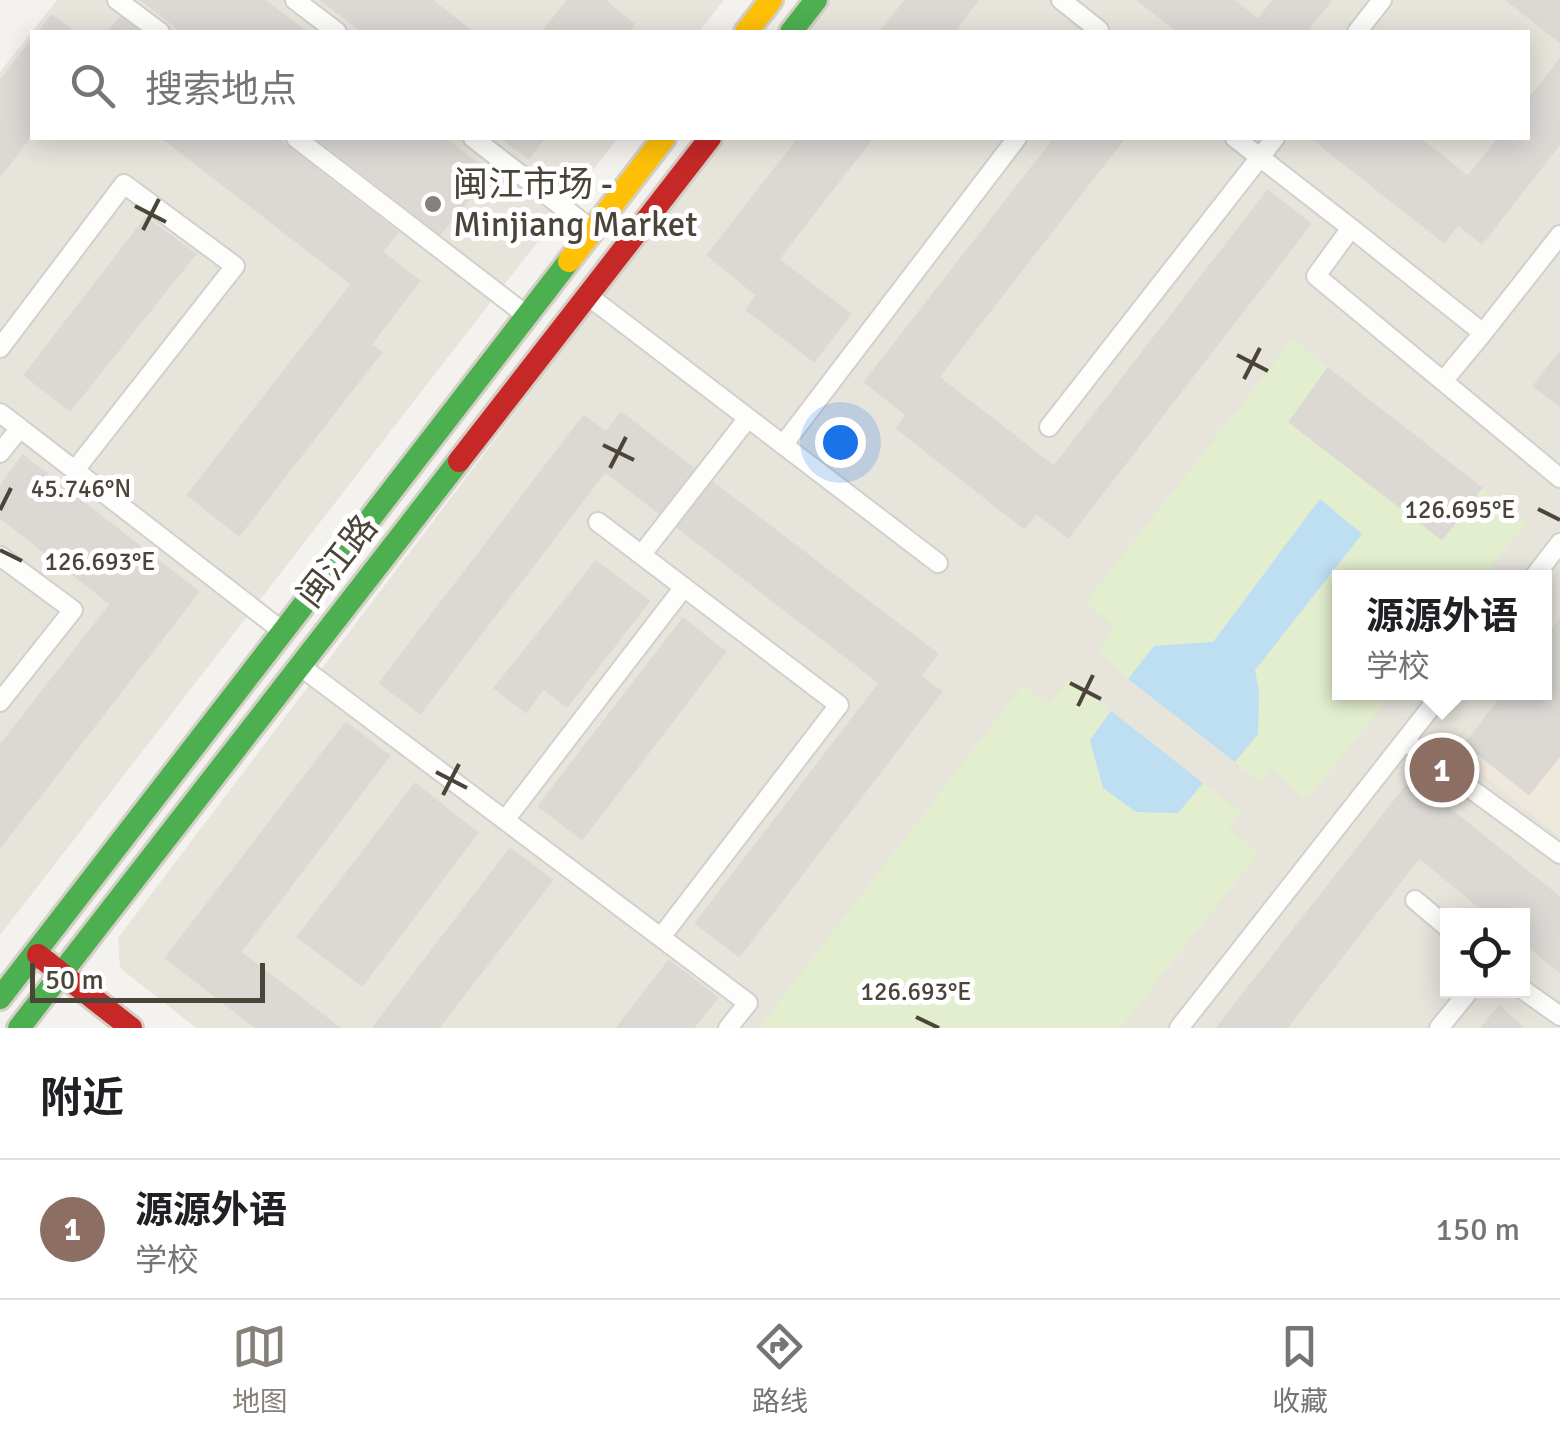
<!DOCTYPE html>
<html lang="zh">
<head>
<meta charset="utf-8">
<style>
  :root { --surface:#fff; --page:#f6f6f6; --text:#202124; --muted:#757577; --line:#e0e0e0; --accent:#868178 }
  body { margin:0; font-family:Signika,"Noto Sans SC",sans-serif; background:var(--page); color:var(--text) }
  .controls { position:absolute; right:30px; bottom:30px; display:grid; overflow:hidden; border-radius:0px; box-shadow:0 5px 25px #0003 }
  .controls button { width:90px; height:90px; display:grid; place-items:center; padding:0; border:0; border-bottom:2px solid var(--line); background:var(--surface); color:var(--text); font:50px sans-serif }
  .scale { position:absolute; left:30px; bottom:25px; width:235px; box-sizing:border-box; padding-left:10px; border:5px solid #4b4439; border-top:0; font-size:28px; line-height:35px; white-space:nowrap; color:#4b4439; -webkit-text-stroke:8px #fff; paint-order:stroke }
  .you { position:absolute; left:840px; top:442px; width:35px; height:35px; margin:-25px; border:8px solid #fff; border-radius:50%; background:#1a73e8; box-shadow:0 0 0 15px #1a73e833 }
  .badge { display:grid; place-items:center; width:65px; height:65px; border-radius:50%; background:var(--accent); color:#fff; font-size:32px; font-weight:700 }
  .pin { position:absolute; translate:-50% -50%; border:5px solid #fff; box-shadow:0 2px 10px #0006 }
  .popup { position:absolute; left:1332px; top:570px; width:220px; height:130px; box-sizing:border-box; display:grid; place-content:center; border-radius:0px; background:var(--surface); filter:drop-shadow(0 2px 8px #0005); font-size:32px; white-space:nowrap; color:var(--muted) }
  .popup b { font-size:38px; color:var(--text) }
  .popup::after { content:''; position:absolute; left:50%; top:100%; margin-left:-20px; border:20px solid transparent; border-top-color:var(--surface) }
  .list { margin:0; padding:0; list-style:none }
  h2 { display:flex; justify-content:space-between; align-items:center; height:130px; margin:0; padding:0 40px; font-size:42px }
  h2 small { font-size:32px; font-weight:400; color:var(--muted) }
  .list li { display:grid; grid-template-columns:65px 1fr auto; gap:30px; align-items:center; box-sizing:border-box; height:140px; padding:0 40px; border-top:2px solid var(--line) }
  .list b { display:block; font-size:38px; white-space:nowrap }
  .list p { margin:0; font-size:32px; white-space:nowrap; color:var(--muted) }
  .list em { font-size:32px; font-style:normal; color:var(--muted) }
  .icon { flex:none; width:55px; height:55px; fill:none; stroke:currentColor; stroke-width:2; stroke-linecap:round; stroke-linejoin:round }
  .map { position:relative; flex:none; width:1560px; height:1028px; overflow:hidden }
  .search { position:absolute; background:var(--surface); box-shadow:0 5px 25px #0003; left:30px; right:30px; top:30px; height:110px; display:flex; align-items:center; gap:25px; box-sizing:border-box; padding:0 35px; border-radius:0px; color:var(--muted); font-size:38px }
  .sheet { height:270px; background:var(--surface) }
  nav { display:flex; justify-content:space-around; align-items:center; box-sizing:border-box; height:140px; border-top:2px solid var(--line); background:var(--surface); font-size:28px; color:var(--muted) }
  nav a { display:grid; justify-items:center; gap:5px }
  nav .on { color:var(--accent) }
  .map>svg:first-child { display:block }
  .residential { fill:#e7e4dc; fill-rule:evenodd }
  .education { fill:#efe9dd }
  .green { fill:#e2eece }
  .water { fill:#bedef2 }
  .building { fill:#dcd9d5; stroke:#dcd9d4; stroke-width:2.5 }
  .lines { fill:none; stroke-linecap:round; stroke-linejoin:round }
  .lane-casing { stroke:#d2d0cb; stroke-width:22 }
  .fast-casing { stroke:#d4cfc5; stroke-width:28 }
  .slow-casing { stroke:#d4cfc5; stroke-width:28 }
  .jam-casing { stroke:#d4cfc5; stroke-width:28 }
  .lane { stroke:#fdfdfc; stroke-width:18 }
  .fast { stroke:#4caf50; stroke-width:22 }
  .slow { stroke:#ffc107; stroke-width:22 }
  .jam { stroke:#c62828; stroke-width:22 }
  .ticks { fill:none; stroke:#4b4439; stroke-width:4 }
  .poi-dot { fill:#868178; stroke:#fff; stroke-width:4 }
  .labels { text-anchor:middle; stroke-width:10; stroke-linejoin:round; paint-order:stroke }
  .poi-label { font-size:35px; fill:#4b4439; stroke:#fff; text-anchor:start }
  .street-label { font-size:35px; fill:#4b4439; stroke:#fff }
  .ticks-label { font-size:25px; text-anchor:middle; fill:#4b4439; stroke:#fff; stroke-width:10; stroke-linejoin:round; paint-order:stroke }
</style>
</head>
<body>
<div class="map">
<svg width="1560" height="1028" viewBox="0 0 1560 1028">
  <rect width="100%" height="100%" fill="#f4f2ee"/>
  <!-- residential -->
  <path class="residential" d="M57,0H724L699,32H32V138H618L0,935V72Z
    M829,0H1560V1028H196L120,968L118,938L723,138H1528V32H804ZM1340,578H1544V692H1340ZM1448,916H1522V991H1448Z"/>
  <!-- education -->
  <path class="education" d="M1560,620V837L1458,755L1505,693L1544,692L1545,640Z"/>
  <!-- green -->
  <path class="green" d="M1293,339L1328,369L1291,423L1441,539L1481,488L1527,522L1483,577L1340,578V692L1392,693L1307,800L1269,768L1261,784L1235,762L1258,734L1259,692L1255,671L1362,534L1319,500L1213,642L1154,646L1128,679L1098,652L1114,627L1086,602Z
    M1070,678L1111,711L1090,741L1103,788L1178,813L1203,783L1241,812L1229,828L1258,854L1120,1028H759L1023,685L1047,705Z"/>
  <!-- water -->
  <path class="water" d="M1320,499L1362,534L1255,670L1259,692L1258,734L1235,762L1128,679L1154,646L1213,642Z
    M1111,711L1203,783L1178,813L1136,812L1103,788L1090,740Z"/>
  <!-- building -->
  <path class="building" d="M142,0H264L306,32H183Z
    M321,0H431L472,32H364Z
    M568,0H604L633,24L627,32H543Z
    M906,0H978L953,32H881Z
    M1138,0H1233L1258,20L1274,0H1331L1305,32H1179Z
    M1507,0H1560V42Z
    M52,16L74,32H39Z
    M121,17L142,32H109Z
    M32,40V134L0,176V82Z
    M1560,60V143L1482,243L1458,224L1444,242L1312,138H1418L1468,177L1499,138H1528V101Z
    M163,138H276L397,232L382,252L419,281L370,345L381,352L239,535L188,495L352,284Z
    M317,138H443L490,173L440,234Z
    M502,138H544L528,158Z
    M799,138H872L778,259L850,314L814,361L747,310L757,295L708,255Z
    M1055,138H1124L938,377L1054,467L1268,191L1310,224L1068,537L1036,513L1024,528L897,428L907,415L865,382Z
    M146,218L195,254L70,410L25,375Z
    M1560,352V406L1534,386Z
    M1328,369L1481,488L1442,539L1290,422Z
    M621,413L937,654L920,676L941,692L739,956L696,923L880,683L605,471L420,713L380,683L584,416L606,433Z
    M23,456L198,592L0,847V746L111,604L0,517V487Z
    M596,562L649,601L567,706L543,688L526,712L495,688Z
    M683,619L725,652L582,839L539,806Z
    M1560,620V755L1529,794L1466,744L1505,692H1544V640Z
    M346,723L389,756L240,952L339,1028H257L166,958Z
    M1412,779L1560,898V972L1522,941V916H1491L1419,857L1286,1028H1217Z
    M415,784L477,833L362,985L298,937Z
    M510,849L552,880L438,1028H373Z
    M669,961L717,998L693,1028H617Z
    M1499,1007L1523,1028H1482Z"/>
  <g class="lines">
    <defs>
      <path id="lane" d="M117,0L160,32
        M295,0L337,32
        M1061,0L1099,30
        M1357,32L1382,0
        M296,138L526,315
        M473,138L591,229
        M1235,138L1351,228
        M587,295L938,563
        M1483,333L1560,235
        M0,348L124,184L235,266L75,470
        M1444,380L1483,333L1351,228L1316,276L1560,478
        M0,413L20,428L0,453
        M1049,427L1275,138
        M20,428L281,630
        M783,445L1017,138
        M598,522L839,705L661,937
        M642,554L748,418
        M0,556L73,610L0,702
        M1533,578L1560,543
        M300,666L748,1003L728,1028
        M1405,741L1560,854
        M505,820L684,587
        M1415,900L1448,928
        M1522,989L1560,1016
        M1179,1028L1443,692
        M1439,1028L1469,991"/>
      <path id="fast" d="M791,32L816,0
        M0,998L569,261
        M19,1028L459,461"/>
      <path id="slow" d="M746,32L771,0
        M569,261L664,138"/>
      <path id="jam" d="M459,461L710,138
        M38,955L131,1028"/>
    </defs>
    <!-- lane casing -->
    <use href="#lane" class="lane-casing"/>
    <!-- fast casing -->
    <use href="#fast" class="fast-casing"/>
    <!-- slow casing -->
    <use href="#slow" class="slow-casing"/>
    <!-- jam casing -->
    <use href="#jam" class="jam-casing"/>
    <!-- lane -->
    <use href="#lane" class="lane"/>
    <!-- fast -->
    <use href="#fast" class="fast"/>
    <!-- slow -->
    <use href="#slow" class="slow"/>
    <!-- jam -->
    <use href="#jam" class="jam"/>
  </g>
  <!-- ticks -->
  <path class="ticks" d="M135,206L166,222M143,230L159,199M1237,355L1268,371M1244,379L1260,348M603,445L634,460M610,468L626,437M1538,509L1560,520M0,510L11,488M0,550L22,561M1070,683L1101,699M1078,706L1093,675M436,772L467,788M443,795L459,764M916,1017L939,1028"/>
  <!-- markers -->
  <circle class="poi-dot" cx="433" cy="204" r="10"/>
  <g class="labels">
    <!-- poi labels -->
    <g class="poi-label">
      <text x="453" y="196">闽江市场 -<tspan x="453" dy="40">Minjiang Market</tspan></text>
    </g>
    <!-- street labels -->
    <g class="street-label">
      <text transform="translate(337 561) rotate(-52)" y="12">闽江路</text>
    </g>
  </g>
  <g class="ticks-label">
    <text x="81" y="497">45.746°N</text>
    <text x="1460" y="518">126.695°E</text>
    <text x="100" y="570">126.693°E</text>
    <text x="916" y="1000">126.693°E</text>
  </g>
</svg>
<div class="controls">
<button><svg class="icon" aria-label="locate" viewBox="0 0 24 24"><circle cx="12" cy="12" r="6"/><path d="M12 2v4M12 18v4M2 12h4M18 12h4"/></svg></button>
</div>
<div class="scale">50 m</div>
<div class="you"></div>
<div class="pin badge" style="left:1442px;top:770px;background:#8d6e63">1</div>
<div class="popup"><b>源源外语</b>学校</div>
<div class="search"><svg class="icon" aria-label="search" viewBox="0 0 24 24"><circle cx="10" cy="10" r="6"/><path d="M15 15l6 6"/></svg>搜索地点</div>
</div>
<section class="sheet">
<h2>附近<small></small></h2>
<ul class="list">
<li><span class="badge" style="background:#8d6e63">1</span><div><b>源源外语</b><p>学校</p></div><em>150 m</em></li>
</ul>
</section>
<nav>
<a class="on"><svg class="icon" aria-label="map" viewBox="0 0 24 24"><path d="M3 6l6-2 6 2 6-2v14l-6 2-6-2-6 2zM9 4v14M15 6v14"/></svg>地图</a>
<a><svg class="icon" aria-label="directions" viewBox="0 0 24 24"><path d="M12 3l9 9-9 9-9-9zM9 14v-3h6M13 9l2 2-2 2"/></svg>路线</a>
<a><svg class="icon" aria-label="saved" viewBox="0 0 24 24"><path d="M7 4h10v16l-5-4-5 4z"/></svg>收藏</a>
</nav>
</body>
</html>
